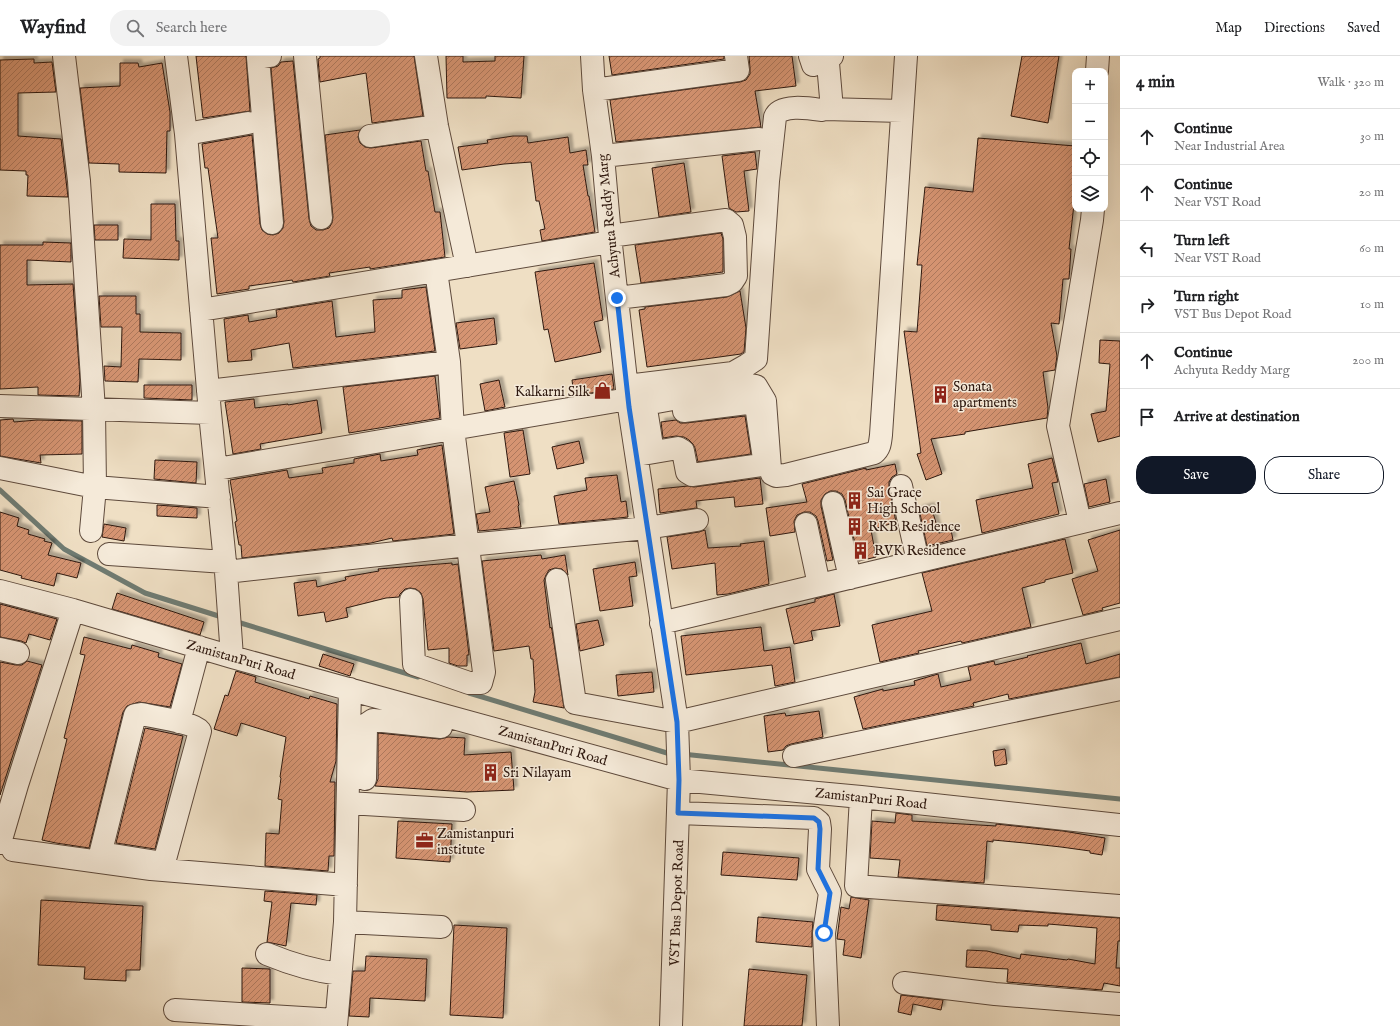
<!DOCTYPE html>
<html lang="en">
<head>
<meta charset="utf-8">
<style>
  :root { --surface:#fff; --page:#f2f2f2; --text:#202124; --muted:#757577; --line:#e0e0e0; --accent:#111827 }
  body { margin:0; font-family:"IM FELL English",serif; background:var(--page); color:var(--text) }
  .controls { position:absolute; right:12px; top:12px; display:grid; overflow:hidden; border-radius:8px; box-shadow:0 4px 16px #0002 }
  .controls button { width:36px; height:36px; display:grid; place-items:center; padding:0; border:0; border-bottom:1px solid var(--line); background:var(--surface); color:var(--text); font:20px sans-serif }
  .stop { position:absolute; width:12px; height:12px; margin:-9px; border:3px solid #1a73e8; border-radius:50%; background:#fff }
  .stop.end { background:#1a73e8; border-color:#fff; box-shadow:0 1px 4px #0008 }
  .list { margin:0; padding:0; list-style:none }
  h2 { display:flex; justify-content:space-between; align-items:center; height:52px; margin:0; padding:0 16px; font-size:17px }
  h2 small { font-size:13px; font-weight:400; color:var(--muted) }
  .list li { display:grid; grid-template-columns:26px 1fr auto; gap:12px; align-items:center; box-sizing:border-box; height:56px; padding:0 16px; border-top:1px solid var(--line) }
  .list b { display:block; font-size:15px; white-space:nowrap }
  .list p { margin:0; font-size:13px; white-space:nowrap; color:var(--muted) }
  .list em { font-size:13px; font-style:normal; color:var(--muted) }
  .actions { display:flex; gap:8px; padding:12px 16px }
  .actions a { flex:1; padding:9px 0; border:1px solid var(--accent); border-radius:16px; text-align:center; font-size:14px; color:var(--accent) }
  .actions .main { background:var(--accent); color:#fff }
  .icon { flex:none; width:22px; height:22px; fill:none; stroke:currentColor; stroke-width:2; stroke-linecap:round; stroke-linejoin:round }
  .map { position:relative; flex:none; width:1120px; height:970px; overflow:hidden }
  header { display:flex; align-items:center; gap:24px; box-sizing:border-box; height:56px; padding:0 20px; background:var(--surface); border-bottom:1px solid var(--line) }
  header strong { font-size:19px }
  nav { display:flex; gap:22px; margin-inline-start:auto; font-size:14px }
  .search { width:280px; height:36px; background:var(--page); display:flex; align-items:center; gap:10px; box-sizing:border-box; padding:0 14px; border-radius:16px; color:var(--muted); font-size:15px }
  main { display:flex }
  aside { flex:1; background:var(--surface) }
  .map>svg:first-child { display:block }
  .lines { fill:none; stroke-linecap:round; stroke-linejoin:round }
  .stream { stroke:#6f7b72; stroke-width:5 }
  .building { fill:url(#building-hatch); stroke:#2e180f; filter:url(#shadow) }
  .minor-casing { stroke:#5e4a3c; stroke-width:24 }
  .minor { stroke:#f5ead9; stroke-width:22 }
  .route { stroke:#1a73e8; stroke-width:5 }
  .labels { text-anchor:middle; stroke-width:3; stroke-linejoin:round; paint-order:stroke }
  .street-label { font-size:14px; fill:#2e180f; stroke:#f5ead9 }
  .poi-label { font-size:14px; fill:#2e180f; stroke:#f5ead9; text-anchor:start }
</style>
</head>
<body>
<header>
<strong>Wayfind</strong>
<div class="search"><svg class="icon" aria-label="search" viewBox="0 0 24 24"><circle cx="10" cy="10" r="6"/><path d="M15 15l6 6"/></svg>Search here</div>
<nav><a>Map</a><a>Directions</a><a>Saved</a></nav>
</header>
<main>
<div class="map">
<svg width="1120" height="970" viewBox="0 0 1120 970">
  <defs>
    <pattern id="building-hatch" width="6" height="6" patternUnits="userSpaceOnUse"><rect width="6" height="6" fill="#d59472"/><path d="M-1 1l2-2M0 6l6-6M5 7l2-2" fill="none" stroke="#ad785c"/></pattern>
    <filter id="shadow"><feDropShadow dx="3.5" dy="-3.5" stdDeviation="1" flood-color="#0004"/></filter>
  </defs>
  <rect width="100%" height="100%" fill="#efdfc4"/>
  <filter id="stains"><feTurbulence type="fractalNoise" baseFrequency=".005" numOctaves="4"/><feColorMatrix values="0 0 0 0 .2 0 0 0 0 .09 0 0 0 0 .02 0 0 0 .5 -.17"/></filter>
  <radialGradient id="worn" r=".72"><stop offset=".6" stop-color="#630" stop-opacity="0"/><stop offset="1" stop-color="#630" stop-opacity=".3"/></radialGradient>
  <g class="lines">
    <!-- stream -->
    <path class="stream" d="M0,434L64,493L145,537L225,562
      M234,565L418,621
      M469,637L667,697H672
      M682,698L1120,743"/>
  </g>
  <!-- building -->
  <path class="building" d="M196,0H246L250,55L203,62Z
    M320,0H414L423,60L372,67L366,17L320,26L318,3L320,2Z
    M446,0H463V6L495,5V0H524L521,42L486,40V42H447Z
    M609,0H724V3L612,19Z
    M749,0H792L796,30L755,35L761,71L616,86L610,44L740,26L746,24L750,18V12Z
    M1022,0H1059L1048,67L1011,60Z
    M34,3V7L52,6L56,36L18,37V80L61,83L68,141L27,140L28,119H26V115L0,114V4Z
    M293,5L309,163L311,170L316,174H323L329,172L332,167L333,161L325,79L360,74L358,81L360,87L365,91L371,92L421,85L426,115H428L435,156H440L445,201L370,213V211L329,217L330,220L293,226L292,224L249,230V233L217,238L211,182H218L208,112H205L202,88L252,79L260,168L262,174L267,178L273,179L279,177L283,172L284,166L271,12L278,10L281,6Z
    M120,7H138L139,11L162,7L170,56V75H167L166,117L119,116V108L89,107L80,32L120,30Z
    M513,80H527L528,87L568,81L570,97L586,94L588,109H583L588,140H589L595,176L542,185L540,174L545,173L539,145H536L531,106L504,108L462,114L458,91L488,87L487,84Z
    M978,82L1075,90V139L1069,193H1071L1069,223H1063L1059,268L1051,267L1057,300L1055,314L1043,316L1048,352L1047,362L965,376V378L931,383L942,418L926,424L917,398L921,397L904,275L917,276L922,209H917L925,131L973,136Z
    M755,96L757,113L744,115L749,155L736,156L729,152L722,100Z
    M684,107L691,156L659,161L652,112Z
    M151,148H175L176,185H179V204L123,202L124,183L151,184Z
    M94,169H118V184H95Z
    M721,177L723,183V216L641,227L635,189Z
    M43,186L71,187V206L27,204V229L73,228L80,324L79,340L38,339V331L0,333V189H43Z
    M594,207L603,264L594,266L601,296L555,306L548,273L544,274L535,216Z
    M426,231L435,295L293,312L289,287L251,294L252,304L228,306L224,263L248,259L249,266L277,261L276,254L332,245L336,281L375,276L373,244L402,242V234Z
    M740,235L746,272L744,296L741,298L647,311L639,254L645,253V251L727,241Z
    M99,240H136V258H140V276L181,277V304L139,303L138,326L105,325L104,310L121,311L122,271H101Z
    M494,262L497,288L460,293L456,267Z
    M1100,284L1120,285V380L1098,386L1091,358L1106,355L1110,308L1099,307Z
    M612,318L614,333L574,340L572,324Z
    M435,320L440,362L349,377L343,331Z
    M499,324L505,351L485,355L480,328Z
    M144,329H192V344L144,342Z
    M254,343L255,352L288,348V349L317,344L322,377L260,388L261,393L233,398L225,346Z
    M745,360L751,398L698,406L695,392L693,388L689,384L684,381L676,380L663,382L661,366L676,364L680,367H686Z
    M13,363L14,366L37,364L82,365V398L40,399L41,407L0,400V364Z
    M523,374L530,418L510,421L504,377Z
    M579,385L584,407L557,413L552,391Z
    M442,389L454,478L393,485L392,482L371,487L242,502L241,489H239L235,466L237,465L230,424L287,414L289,422L323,417L322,412L354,407V403L380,398L381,405L418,399L417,394Z
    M1052,402L1058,426L1052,427L1059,458L982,477L976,444L1033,432L1028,408Z
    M155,404L197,406L196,427L154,423Z
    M895,408L897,418L892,421L889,426V432L896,466L871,474L876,501L859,505L845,444L842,438L836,435H830L825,438L821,444V450L833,504L827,505L818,465L816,460L810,456H804L797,459L794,465L795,476L770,480L766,452L807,446L802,428L866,412V414Z
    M617,419L621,446L626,445L628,461L559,468L554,440L587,434L585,422Z
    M760,422L763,448L735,451L734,441L696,445L697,452L660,457L658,433L688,430L694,431Z
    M1106,423L1110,446L1089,451L1084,428Z
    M514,425L519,449L518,450L521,471L479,475L476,458L490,456L485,431Z
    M157,449L197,452V462L157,460Z
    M931,450L939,477L951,474L953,484L927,490L919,453Z
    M0,456L19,462L17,470L29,474L28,478L45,483L44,485L52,487L48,499L81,507L77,522L57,517L54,530L21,522L22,520L0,514Z
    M104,468L126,472L124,485L102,481Z
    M705,474L708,492L741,490L740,488L764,485L769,528L728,538L717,539L715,507L672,513L667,481L699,476Z
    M1120,474V547L1102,552L1103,554L1083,559L1072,523L1098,515L1088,484Z
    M1065,483L1073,517L1045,524V526L1022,532L1031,571L962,587L961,585L918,595L919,597L880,606L872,569L932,555L922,517Z
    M541,499L542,503L565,499L568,519L562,513L555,512L549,514L546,519L544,524L550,572L551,571L552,574L564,652L533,646L535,636L533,603H531L529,590L494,595L482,505Z
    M635,506L637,520L629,521L633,550L600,555L593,513Z
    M452,507V509L458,508L469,599H467V610H458L449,607V592L428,594L423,543L421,537L416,533L410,532L405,533L400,538L399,541L386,542L346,552L348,561L326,566L324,556L298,560L294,527L316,524L317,531L346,524L345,521L379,515L378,513Z
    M117,537L204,566L200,579L112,553Z
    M834,538L840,570L811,575L813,584L794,588L786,553L815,546V543Z
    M0,548L57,563L50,584L29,578L26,587L21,585L0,581Z
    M598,564L604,589L580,595L576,568Z
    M761,571L764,595L790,591L795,626L775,630L772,609L686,619L681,580Z
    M84,581L131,593L132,589L159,597L158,601L182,608L170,651L139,646L127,650L123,656L89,792L56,787L42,784L67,683L64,682L85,599L80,598Z
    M1081,587L1086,608L1120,598V621L1009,643L1008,638L973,647L974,650L863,673L854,641L883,633V635L915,629L914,625L938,618L941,631L971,624L968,611L994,605L995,609L1028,601L1027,600Z
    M323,598L354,608L350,620L319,610Z
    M27,605L42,609L0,739V606L16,609H22Z
    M236,615L256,621L255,626L309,643L310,640L337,648L336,705L330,726H335L334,800H329L328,815L265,810L266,777L279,778L282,744L278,743L281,722L280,721L286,681L241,667L237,680L214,673L225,639L228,640Z
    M652,616L654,636L618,640L616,619Z
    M819,655L823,681L791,688L786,690L783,694L768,696L764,660L785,657L786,660Z
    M145,672L183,680L155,793L116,787Z
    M378,677L440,683L448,681L465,682L464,699L511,696L514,734L467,736L375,730L378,723Z
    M1005,693L1007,708L995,710L993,695Z
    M896,757L912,759V765L996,770V768L1063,775L1105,782L1102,799L1090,797V795L1061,791L1025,787L993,784V786L987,785L984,827L898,821L900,804L870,802L872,765L895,767Z
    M398,765L452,768L450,806L396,802Z
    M723,796L799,802L797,824L721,819Z
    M265,835L317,839L316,849L291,847L286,890L267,886L272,846L264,845Z
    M851,841L869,844L861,902L843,899L845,884L837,883L841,851L849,853Z
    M41,844L143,850L140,914H126V925L84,923L85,911L38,909Z
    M937,849L1120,862V885H1118L1116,912H1120V930L1104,927L1102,934L1007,926L1008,913L966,911L967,894L987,895L1020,903L1021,898L1067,904L1068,903L1095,908L1097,872L1048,868V870L1019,869L1018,876L991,874V869L936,864Z
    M758,861L813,866L812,877V891L756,886Z
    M454,869L507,872L503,962L450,959Z
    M366,900L427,903L425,945L370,942L369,961L349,960L353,915H365Z
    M242,912L270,913V947L242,946Z
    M749,913L807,919L802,970H744Z
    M901,939L943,944L941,954L913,948L911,959L898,956Z"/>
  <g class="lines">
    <defs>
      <path id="minor" d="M64,0L79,125L94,354L95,431L91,475
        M176,0L186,78L210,357L226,516L232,601
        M270,0L258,2L272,167
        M305,0L321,162
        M426,0L437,70L467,210
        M592,0L594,34L603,100L610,180L629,351L677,666L679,724L671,970
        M810,0L813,9
        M1097,15L1098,0
        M594,34L738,14L736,0
        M825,53L902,55
        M186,78L248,67
        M370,80L437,70
        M603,100L759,83
        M610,180L726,164L732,169L735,181L736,220L732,226L726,229L617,242
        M201,254L610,186
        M627,330L733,317L747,309L756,303L768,125L775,61C780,48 808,52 821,54L825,53L830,49L831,42L828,7L830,1L832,0
        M208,335L449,306
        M0,350L210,357
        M629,351L750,329L756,330L765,345L770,413L772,418L776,420L786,419L874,397C880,392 880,387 881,379L906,0
        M647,359L653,396
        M637,399L678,392L683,395L687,416L692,419L761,409L764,403L757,356C756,351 752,349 747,347L684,355
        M0,412L95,431L219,441
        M217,413L628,343
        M901,430L918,505
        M833,447L850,522
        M1080,466L1058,370L1092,164L1093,153
        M806,468L819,529
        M109,498L225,506
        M226,516L468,489L647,472L697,464
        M557,524L575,647L677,666L1120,563
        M0,535L73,554L232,601L679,724L861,741L1120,769
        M411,544L414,608L469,627H481L484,616L453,373L449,306L436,215
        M661,567L1120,457
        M0,593L18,597
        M141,658C154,661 193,666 200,675L165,803L157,806L107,798L101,795L135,659Z
        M179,666L199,591
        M794,700L1120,633
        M365,723L366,672L367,668L373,664L441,671
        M861,741L856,830L1120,850
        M348,747L464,754
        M678,757L814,762L819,766L820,773L818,813L830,837L824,877L828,970
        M0,787L17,729L73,554
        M13,794L151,813L346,829
        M345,866L441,871
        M267,898C291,908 314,915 340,918
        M904,927L995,938L1120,948
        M175,954L336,964
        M336,970L345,866L350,633"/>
    </defs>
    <!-- minor casing -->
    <use href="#minor" class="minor-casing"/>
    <!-- minor -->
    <use href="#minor" class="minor"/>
  </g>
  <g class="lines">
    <!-- route -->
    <path class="route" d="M617,242L629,351L677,666L679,724L678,757L814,762L819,766L820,773L818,813L830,837L824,877"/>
  </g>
  <!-- icons -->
  <defs>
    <symbol id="shop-bare" viewBox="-9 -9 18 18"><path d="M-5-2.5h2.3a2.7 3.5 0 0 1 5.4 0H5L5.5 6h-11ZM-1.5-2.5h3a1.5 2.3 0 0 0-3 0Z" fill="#8f2418" stroke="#f5ead9" stroke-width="2.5" paint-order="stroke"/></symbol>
    <symbol id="building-bare" viewBox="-9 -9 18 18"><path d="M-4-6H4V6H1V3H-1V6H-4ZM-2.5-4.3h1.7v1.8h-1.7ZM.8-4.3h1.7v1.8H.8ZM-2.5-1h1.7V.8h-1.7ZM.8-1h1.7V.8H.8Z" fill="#8f2418" stroke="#f5ead9" stroke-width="2.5" paint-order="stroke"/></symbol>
    <symbol id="office-bare" viewBox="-9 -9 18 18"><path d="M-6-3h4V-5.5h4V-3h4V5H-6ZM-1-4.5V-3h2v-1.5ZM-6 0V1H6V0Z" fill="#8f2418" stroke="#f5ead9" stroke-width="2.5" paint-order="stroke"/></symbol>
  </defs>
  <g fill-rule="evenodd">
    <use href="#shop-bare" x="590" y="322" width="25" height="25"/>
    <use href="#building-bare" x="928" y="326" width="25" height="25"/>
    <use href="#building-bare" x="842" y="432" width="25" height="25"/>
    <use href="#building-bare" x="842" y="458" width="25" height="25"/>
    <use href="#building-bare" x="848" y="482" width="25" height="25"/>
    <use href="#building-bare" x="478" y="704" width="25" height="25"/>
    <use href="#office-bare" x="412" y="772" width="25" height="25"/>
  </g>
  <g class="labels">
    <!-- street labels -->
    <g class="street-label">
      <text transform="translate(608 160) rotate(-96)" y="5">Achyuta Reddy Marg</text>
      <text transform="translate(241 603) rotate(16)" y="5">ZamistanPuri Road</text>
      <text transform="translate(553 689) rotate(16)" y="5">ZamistanPuri Road</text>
      <text transform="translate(871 742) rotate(6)" y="5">ZamistanPuri Road</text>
      <text transform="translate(676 847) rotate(-88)" y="5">VST Bus Depot Road</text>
    </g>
    <!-- poi labels -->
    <g class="poi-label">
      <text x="953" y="335">Sonata<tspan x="953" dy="16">apartments</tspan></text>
      <text x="590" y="340" text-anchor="end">Kalkarni Silk</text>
      <text x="867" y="441">Sai Grace<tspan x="867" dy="16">High School</tspan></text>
      <text x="868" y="475">RKB Residence</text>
      <text x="874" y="499">RVK Residence</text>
      <text x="503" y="721">Sri Nilayam</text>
      <text x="437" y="782">Zamistanpuri<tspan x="437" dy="16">institute</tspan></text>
    </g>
  </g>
  <rect width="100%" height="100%" filter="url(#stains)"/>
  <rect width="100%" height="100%" fill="url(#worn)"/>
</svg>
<div class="controls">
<button>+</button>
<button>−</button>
<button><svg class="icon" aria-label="locate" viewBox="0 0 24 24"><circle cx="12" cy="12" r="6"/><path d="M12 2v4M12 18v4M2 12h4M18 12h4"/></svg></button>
<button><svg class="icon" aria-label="layers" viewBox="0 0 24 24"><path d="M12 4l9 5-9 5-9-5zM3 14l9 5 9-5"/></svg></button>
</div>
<div class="stop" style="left:824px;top:877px"></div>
<div class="stop end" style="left:617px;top:242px"></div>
</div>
<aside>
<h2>4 min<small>Walk · 320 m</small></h2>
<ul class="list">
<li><svg class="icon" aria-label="ahead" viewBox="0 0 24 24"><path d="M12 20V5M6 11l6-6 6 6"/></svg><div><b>Continue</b><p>Near Industrial Area</p></div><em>30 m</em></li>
<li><svg class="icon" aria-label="ahead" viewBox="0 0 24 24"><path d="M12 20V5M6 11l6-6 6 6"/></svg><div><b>Continue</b><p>Near VST Road</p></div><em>20 m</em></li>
<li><svg class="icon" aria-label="left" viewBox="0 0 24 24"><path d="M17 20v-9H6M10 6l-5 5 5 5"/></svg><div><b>Turn left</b><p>Near VST Road</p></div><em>60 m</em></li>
<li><svg class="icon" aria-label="right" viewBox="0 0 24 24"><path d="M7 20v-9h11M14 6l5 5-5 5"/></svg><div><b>Turn right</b><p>VST Bus Depot Road</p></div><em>10 m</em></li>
<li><svg class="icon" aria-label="ahead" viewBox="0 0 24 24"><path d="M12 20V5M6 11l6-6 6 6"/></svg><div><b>Continue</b><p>Achyuta Reddy Marg</p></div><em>200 m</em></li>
<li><svg class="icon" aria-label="arrive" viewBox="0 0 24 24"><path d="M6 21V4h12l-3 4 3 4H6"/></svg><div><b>Arrive at destination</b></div></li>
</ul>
<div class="actions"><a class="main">Save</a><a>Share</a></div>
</aside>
</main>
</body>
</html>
